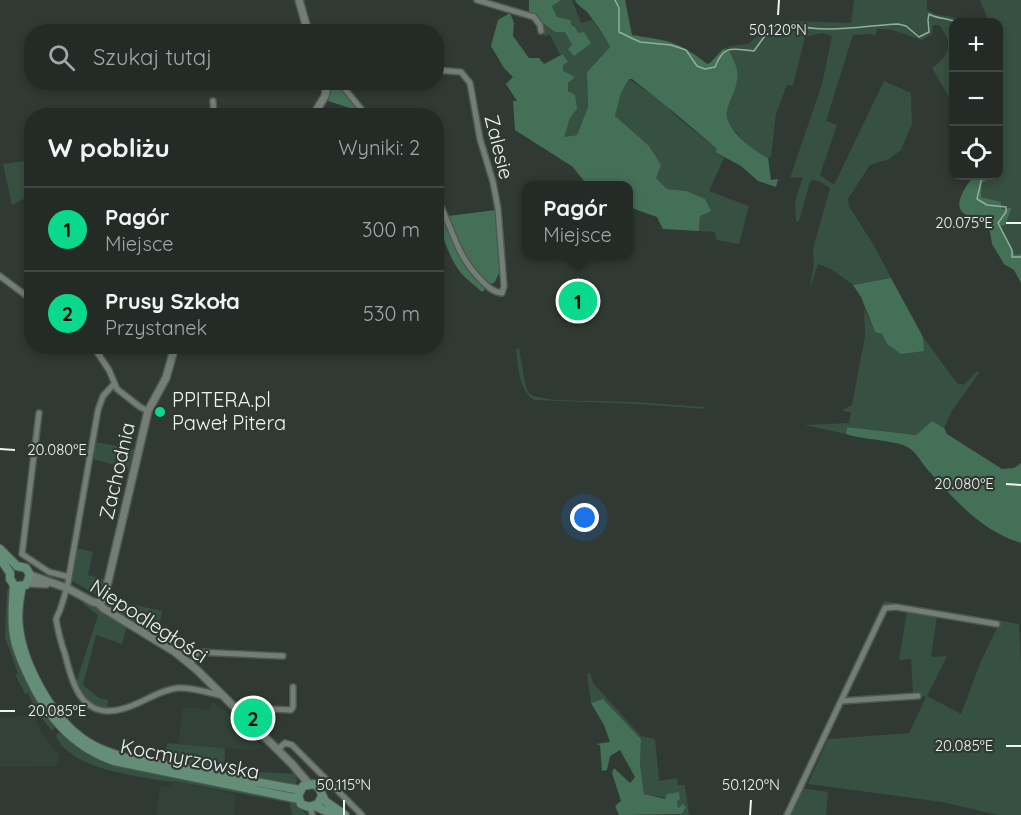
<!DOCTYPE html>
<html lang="pl">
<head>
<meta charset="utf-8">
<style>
  :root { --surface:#242b27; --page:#2c332f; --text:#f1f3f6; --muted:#a3a7a7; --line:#414744; --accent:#0ad98b }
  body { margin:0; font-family:Quicksand,sans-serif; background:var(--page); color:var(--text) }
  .controls { position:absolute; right:18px; top:18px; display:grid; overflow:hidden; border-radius:12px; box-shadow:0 3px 9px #0003 }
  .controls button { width:54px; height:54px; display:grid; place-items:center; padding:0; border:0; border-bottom:2px solid var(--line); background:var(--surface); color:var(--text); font:30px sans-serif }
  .you { position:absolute; left:585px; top:518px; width:21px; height:21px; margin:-15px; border:4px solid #fff; border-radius:50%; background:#1a73e8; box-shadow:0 0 0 9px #1a73e833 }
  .badge { display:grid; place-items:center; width:39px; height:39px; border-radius:50%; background:var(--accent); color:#111; font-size:20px; font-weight:700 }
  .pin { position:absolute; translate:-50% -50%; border:3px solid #fff; box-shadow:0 2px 6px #0006 }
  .popup { position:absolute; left:522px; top:181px; width:111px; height:78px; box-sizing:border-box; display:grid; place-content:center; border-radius:12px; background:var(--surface); filter:drop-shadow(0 2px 4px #0005); font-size:20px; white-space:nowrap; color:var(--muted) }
  .popup b { font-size:22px; color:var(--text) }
  .popup::after { content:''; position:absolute; left:50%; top:100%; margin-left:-12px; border:12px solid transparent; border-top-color:var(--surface) }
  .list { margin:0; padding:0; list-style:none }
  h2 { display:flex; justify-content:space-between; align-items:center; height:78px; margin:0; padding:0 24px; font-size:26px }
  h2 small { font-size:20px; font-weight:400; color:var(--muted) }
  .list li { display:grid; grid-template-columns:39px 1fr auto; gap:18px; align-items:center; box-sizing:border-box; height:84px; padding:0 24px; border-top:2px solid var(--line) }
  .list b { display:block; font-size:22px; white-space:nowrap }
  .list p { margin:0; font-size:20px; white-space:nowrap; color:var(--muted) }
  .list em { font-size:20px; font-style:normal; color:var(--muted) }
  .icon { flex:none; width:33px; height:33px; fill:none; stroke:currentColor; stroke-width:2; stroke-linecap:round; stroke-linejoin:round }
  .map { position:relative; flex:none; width:1021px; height:815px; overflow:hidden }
  .search { position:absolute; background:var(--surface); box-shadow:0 3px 9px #0003; left:24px; top:24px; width:420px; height:66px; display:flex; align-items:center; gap:15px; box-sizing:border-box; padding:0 21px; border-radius:24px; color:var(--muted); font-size:22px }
  .panel { position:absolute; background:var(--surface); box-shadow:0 3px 9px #0003; left:24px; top:108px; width:420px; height:246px; border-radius:24px }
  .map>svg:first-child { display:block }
  .built { fill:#324238 }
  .green { fill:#365041 }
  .forest { fill:#457058 }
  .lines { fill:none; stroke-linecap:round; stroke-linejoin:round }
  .stream { stroke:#90b09d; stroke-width:1.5 }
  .minor-casing { stroke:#505852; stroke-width:8 }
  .tertiary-casing { stroke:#505852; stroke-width:10 }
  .secondary-casing { stroke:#505852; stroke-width:10 }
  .minor { stroke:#737e77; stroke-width:5 }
  .tertiary { stroke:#737e77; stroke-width:7 }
  .secondary { stroke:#648e78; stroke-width:8 }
  .ticks { fill:none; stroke:#eef4f0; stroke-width:2 }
  .poi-dot { fill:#0ad98b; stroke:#303934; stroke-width:2 }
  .labels { text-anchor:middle; stroke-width:4.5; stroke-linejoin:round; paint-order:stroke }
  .street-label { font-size:20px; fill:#eef4f0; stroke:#303934 }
  .poi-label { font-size:20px; fill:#eef4f0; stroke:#303934; text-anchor:start }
  .ticks-label { font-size:15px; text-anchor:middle; fill:#eef4f0; stroke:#303934; stroke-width:4.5; stroke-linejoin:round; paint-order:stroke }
</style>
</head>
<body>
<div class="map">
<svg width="1021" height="815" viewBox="0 0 1021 815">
  <rect width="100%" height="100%" fill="#303934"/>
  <!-- built -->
  <path class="built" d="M213,702L223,709L262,746L261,748L253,750L178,744L183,707L210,709Z
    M34,716L44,737L59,755L58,766L0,767V717Z
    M173,781L235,794L234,815H156L160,787H171Z"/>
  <!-- green -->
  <path class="green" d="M561,0H572L581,23L592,20L606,39L610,47L587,72L588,107L577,135L563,137L570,118L577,109C570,96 564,80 562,65L568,62L563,54L560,55L550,35L544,36V24L555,32H565L572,45L574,55L578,33L557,17L552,6Z
    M854,0H927V10L938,15L954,17L959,22H954L953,104L932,68C950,55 954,43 939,25H933L932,34L922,40C904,35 898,29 877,29L875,36L870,34L853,35L826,121L837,125L820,175L834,185L884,81L911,93L912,124L901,150L889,159L870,165L848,199L849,206L876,249L891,278L853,285L831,269L818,264L810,288L814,263L813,249L830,188L819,181L812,180L809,185L799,221H796L795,201L803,177L790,178L822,84L832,36L822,33L805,37L793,86L787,85L776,114L771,156L768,158L754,152L728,124L726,113L737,81L723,49L731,46L748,44L767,28L793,21L851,23Z
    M980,0H1021V254L1015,255L1001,225H1005L1012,207L1002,210L1001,202L981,197L982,183L988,180L990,176H998V22H987L988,20Z
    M629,79L659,99L677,117L717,149L715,152L724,158L709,191L749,206L739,244L716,240L715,232L699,231L700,216L686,191L667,189L656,178L615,116L621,93Z
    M25,161L31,195L12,205L3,164Z
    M864,308L875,332L882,334L887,344L924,351L923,337L957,383L964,385L977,371L979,373L952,411L944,428L932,421L916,435L848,427L846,434L804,425L849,423L851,412L843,411L844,409L852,405L865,336Z
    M519,348L525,383L528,392L533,396L554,400L635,402L705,407V409L637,404L535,400C519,393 518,365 516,349Z
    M95,442L134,449L129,469L93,459Z
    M76,548L93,552L88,575L103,579L99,596L70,580Z
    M10,588C9,601 7,614 8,626C12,662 33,698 55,727L52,731L39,715L28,693L25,694L15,674H18L5,637L7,589Z
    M112,594L116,601L162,611L158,635L109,607Z
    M85,601L127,626L122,644L96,635L83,685L99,698L108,700L107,708C93,704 81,698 76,683L98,615L83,604Z
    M884,601L1019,624L1021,662V815H998L942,802L808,784L828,739L909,733L926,697L913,694L911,659L899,660L907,611L937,616L931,657L947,656L927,696L961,714L981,661L996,630L1001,623L889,604L884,606L786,815H783Z
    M590,673L593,683L641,736L655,739L659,781L677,778L678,785H685L689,815H682L686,807L678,809L677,800L644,794L640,764L641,739L603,699L591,703L587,674Z
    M58,733L62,734C77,751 99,759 120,767L293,801L307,815H292L290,803L173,781L172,782C141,777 70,770 56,736Z
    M167,743L225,748L224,770L295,774L297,781L296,784H286L165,760Z
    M801,788L828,792L826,815H790Z"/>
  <!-- forest -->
  <path class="forest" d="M529,0H561L552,6L557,17L570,20L572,26L575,27L578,33L584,32L591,43L574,56L568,49L572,45L565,32H555L544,24L541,25L529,14Z
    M575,0H625L632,35C668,41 677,40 707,64L710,63L723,49L730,52C732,58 736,64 737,70C740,84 730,98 727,111C723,128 754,152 768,158L771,180L778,179L776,187L758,181L741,166L715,152L717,149C689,125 661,101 632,79H629L621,93L615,116L649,146L661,165L656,178L667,189L686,191L705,199L711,211L700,216L699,231L663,229L657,217L629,207V186L587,185L573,167L515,130L513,101H517L506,84L513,77L504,68L491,46L498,20L510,13L514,23L513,36L529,58H539L544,64L563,54L568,62L563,65V71L575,77L568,83V91L575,95L577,109L570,118L564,137L577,135L588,107L587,72L610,47C605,36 596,24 588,13C584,8 578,7 575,0Z
    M336,85L341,87L366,115H353L350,108L328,101L333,86Z
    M972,176H990L988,180L982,183L981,197L1001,202L1002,210L1012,207L1005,225L1001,226L1015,255L1021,254V283L1014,270L1004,264L992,244L988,220C953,217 953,204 972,178Z
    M436,201L459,256L485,289L482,292C476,286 467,280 461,273C447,256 437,221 436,201Z
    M496,210L501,268L495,282L491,284C466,263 459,246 448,216Z
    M891,278L923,337L924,351L901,354L887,344L882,334L875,332L861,297L853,285Z
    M932,421L944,428L947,434L1002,469L1014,468L1021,463V543C981,531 954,499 927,469C921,462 917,453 909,448C898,440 862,440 846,434L847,427L916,435Z
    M603,699L641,739L640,764L644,794L665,799L667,794L679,792L680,799L677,801L678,808L683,804L686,807L682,814L619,815L615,806L621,801L612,773L614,768L630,783L635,777L620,750L610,756L607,770L602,771L600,745L596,744L610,742L604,725L591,703Z"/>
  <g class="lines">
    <!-- stream -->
    <path class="stream" d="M615,0L619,8V32L640,42L671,45L686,50L697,66L705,69L715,67C724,44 732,49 754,51L767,33H776L794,24C823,35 867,25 898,24L906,26L919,37L929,32L928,20L929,14C939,20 948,17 955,22
      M954,31V41
      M954,68V81
      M992,176L991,178L982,177L977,199L987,205L1006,207V212L998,223L1012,250V257H1021
      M241,720L260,739"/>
    <defs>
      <path id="minor" d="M477,0L534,17L540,25L541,31
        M436,70L461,72L470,83L480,139L493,182L498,209L504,286L502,293C493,292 488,287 482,281C454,253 454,229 436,197
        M339,82L367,116
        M213,101L214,116
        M0,276L32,300
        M93,346L109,370L117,389L140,407L148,411
        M114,384L103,396L98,410L67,588L60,610L56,619C58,631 61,643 65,654C72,684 82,720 122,709C142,704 158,690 178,688C192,687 206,692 219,695L221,693
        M39,413L22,554L49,572L69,577
        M191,664L197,652L283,656
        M841,701L918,696
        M241,713L250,708L291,710L293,707V687
        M277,750L285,743L292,745L362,815
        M311,807L312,815
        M787,815L885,608L896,607L997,624"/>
      <path id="tertiary" d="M299,0L308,32
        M313,116L325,96L328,82
        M30,575L67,588L93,602L98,603L103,608L175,652L197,670L292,764L309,784
        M28,583L46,584
        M98,603L103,600L106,590L148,411L166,378L175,346"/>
      <path id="secondary" d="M0,549L17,566
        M0,558L10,573V579L14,585C13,602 11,619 14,636C16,650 22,662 28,675C47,716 71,746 114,761L299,799
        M17,566L26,568L30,575L26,585L18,586
        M22,586C19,600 17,614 19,628C23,663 50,713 78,735C92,747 110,753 127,758L300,790
        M322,796L318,804L309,807L301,804L298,796L303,786L314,784L319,788L325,801L345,815
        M315,806L334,815"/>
    </defs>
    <!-- minor casing -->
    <use href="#minor" class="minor-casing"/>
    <!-- tertiary casing -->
    <use href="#tertiary" class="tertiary-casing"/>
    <!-- secondary casing -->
    <use href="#secondary" class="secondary-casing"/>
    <!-- minor -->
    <use href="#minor" class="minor"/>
    <!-- tertiary -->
    <use href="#tertiary" class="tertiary"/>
    <!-- secondary -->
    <use href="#secondary" class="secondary"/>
  </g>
  <!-- ticks -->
  <path class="ticks" d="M778,15L779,0M1006,223H1021M0,449L15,450M1006,484L1021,485M0,711H15M1006,746H1021M344,815V800M750,815L751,800"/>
  <!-- markers -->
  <circle class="poi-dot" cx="160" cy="412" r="6"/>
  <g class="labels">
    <!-- street labels -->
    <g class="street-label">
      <text transform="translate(499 147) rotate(76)" y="7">Zalesie</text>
      <text transform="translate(117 471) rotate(-77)" y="7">Zachodnia</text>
      <text transform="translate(149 621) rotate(33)" y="7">Niepodległości</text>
      <text transform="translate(190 759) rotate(11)" y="7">Kocmyrzowska</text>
    </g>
    <!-- poi labels -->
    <g class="poi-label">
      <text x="172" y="407">PPITERA.pl<tspan x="172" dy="23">Paweł Pitera</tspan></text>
    </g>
  </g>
  <g class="ticks-label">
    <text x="778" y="35">50.120°N</text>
    <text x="964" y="228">20.075°E</text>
    <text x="57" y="455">20.080°E</text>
    <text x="964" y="489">20.080°E</text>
    <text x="57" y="716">20.085°E</text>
    <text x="964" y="751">20.085°E</text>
    <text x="344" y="790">50.115°N</text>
    <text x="751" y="790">50.120°N</text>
  </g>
</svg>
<div class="controls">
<button>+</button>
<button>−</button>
<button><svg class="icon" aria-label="locate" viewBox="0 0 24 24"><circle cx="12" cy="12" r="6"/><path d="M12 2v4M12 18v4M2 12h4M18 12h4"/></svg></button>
</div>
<div class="you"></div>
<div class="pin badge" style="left:578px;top:301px">1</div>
<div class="popup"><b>Pagór</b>Miejsce</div>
<div class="pin badge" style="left:253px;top:718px">2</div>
<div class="search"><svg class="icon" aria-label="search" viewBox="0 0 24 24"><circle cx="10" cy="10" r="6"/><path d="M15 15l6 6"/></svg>Szukaj tutaj</div>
<section class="panel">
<h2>W pobliżu<small>Wyniki: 2</small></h2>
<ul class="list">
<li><span class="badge">1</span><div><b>Pagór</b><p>Miejsce</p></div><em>300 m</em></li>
<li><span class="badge">2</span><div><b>Prusy Szkoła</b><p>Przystanek</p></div><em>530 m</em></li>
</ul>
</section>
</div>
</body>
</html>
